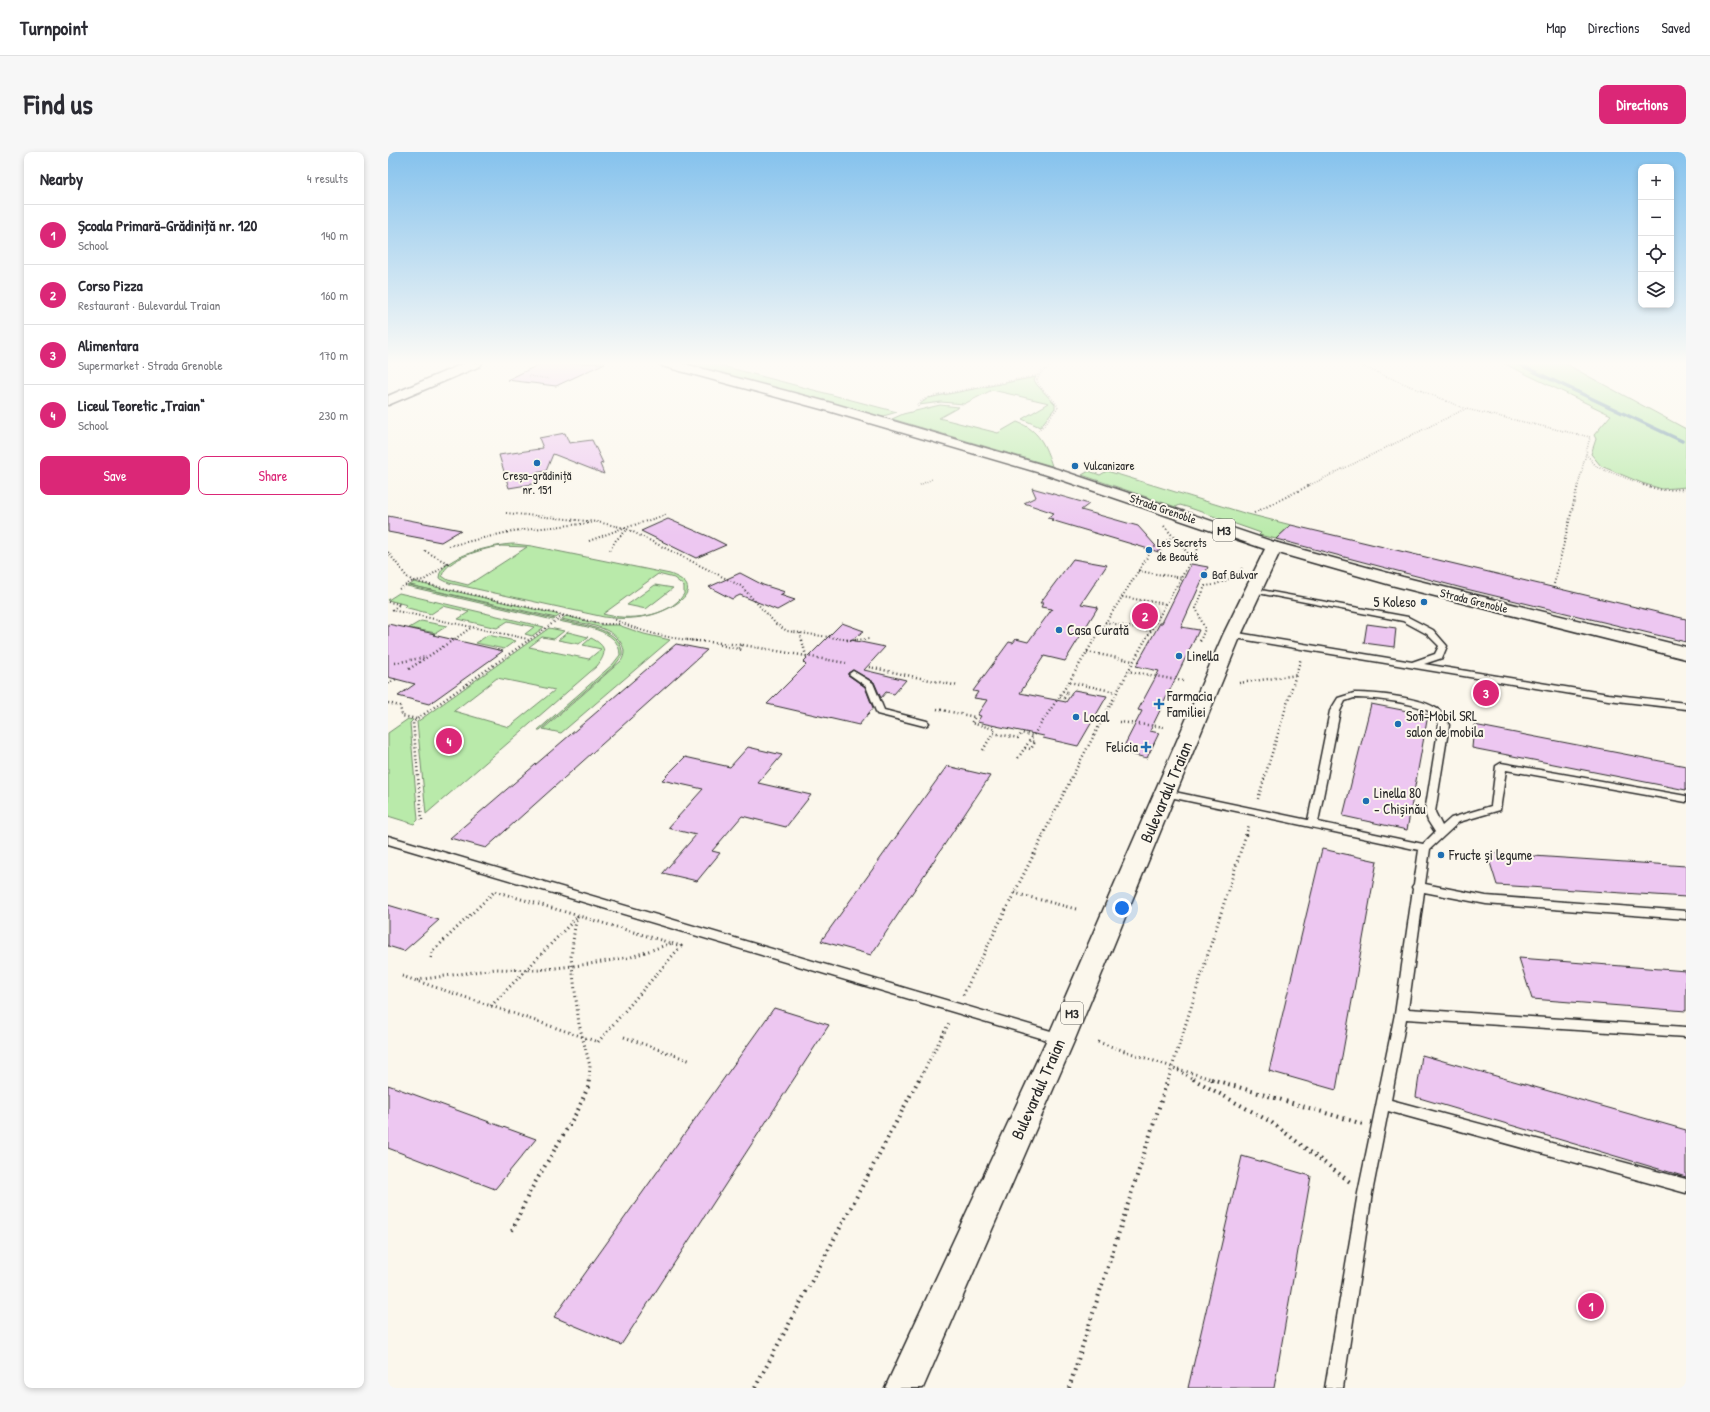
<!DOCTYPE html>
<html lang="en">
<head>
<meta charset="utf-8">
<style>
  :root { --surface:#fff; --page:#f7f7f7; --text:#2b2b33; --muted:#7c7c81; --line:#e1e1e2; --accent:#db2777 }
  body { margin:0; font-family:"Patrick Hand",sans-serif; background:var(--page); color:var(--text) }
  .controls { position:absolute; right:12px; top:12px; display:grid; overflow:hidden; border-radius:8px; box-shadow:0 2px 6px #0003 }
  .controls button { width:36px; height:36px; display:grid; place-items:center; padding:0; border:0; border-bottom:1px solid var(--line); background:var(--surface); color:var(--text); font:20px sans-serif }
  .you { position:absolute; left:734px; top:756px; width:14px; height:14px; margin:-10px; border:3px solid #fff; border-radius:50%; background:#1a73e8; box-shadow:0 0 0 6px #1a73e833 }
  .badge { display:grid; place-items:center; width:26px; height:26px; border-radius:50%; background:var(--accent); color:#fff; font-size:13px; font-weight:700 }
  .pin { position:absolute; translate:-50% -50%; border:2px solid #fff; box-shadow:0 1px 4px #0006 }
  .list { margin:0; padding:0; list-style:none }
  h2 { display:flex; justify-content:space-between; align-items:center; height:52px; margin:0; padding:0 16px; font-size:17px }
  h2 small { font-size:13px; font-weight:400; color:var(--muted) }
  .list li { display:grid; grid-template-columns:26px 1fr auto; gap:12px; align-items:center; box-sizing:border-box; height:60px; padding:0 16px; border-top:1px solid var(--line) }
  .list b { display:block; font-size:15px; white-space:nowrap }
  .list p { margin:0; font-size:13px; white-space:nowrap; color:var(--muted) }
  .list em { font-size:13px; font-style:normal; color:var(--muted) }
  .actions { display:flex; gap:8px; padding:12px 16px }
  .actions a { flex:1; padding:9px 0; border:1px solid var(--accent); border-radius:8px; text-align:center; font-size:14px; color:var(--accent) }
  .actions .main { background:var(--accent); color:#fff }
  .icon { flex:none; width:22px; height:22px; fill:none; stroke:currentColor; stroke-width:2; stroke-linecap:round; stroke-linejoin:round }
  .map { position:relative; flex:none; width:1298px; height:1236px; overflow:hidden; border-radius:8px }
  header { display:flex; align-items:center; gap:24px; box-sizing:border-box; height:56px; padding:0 20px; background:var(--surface); border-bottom:1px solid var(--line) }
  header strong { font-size:19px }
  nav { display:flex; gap:22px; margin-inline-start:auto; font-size:14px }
  .intro { display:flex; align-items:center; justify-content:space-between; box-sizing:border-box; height:96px; padding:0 24px }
  h1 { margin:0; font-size:28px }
  .button { padding:10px 18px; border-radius:8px; background:var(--accent); color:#fff; font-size:14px; font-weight:700 }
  main { display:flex; gap:24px; padding:0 24px }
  aside { flex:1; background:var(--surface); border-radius:8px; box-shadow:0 2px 6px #0003 }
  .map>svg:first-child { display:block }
  .green { fill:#b9eaaa; stroke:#728a6a; fill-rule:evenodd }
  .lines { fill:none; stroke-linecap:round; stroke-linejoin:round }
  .stream { stroke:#6992a4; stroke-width:3.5 }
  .building { fill:#edc7f1; stroke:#2b2b2b }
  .lane-casing { stroke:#2b2b2b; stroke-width:3 }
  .primary-casing { stroke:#2b2b2b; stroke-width:3 }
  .highway-casing { stroke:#2b2b2b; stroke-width:3 }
  .path-far4 { stroke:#2b2b2b; stroke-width:1.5; stroke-dasharray:0.5 2; stroke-linecap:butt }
  .path-far3 { stroke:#2b2b2b; stroke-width:2; stroke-dasharray:1 2.5; stroke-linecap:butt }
  .path-far2 { stroke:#2b2b2b; stroke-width:2.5; stroke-dasharray:1 3; stroke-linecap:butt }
  .path-far1 { stroke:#2b2b2b; stroke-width:3; stroke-dasharray:1 3.5; stroke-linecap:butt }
  .path { stroke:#2b2b2b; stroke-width:4; stroke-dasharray:1.5 4.5; stroke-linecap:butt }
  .lane { fill:#fbf7ec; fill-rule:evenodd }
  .primary { fill:#fbf7ec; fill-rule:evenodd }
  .highway { fill:#fbf7ec; fill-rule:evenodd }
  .poi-dot { fill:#1f6fb2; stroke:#fbf7ec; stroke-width:1.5 }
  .labels { text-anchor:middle; stroke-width:4; stroke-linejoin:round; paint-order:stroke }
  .far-poi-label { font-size:12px; fill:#2b2b2b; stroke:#fbf7ec; text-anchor:start }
  .far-street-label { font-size:12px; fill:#2b2b2b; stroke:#fbf7ec }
  .shield { fill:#fbf7ec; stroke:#696865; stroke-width:1 }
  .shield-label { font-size:13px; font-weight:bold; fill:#2b2b2b }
  .poi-label { font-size:14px; fill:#2b2b2b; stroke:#fbf7ec; text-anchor:start }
  .near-street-label { font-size:17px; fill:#2b2b2b; stroke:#fbf7ec }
</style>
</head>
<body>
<header>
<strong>Turnpoint</strong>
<nav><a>Map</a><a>Directions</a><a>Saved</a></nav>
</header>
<div class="intro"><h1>Find us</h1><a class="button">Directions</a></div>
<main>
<aside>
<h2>Nearby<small>4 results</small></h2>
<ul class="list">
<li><span class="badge">1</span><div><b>Școala Primară-Grădiniță nr. 120</b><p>School</p></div><em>140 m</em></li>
<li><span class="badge">2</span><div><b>Corso Pizza</b><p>Restaurant · Bulevardul Traian</p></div><em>160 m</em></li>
<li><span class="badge">3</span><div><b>Alimentara</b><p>Supermarket · Strada Grenoble</p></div><em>170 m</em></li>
<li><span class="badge">4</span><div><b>Liceul Teoretic „Traian“</b><p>School</p></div><em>230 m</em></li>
</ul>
<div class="actions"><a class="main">Save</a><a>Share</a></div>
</aside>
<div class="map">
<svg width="1298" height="1236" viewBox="0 0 1298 1236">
  <rect width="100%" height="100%" fill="#fbf7ec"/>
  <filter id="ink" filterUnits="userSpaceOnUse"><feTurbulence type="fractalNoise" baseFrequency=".025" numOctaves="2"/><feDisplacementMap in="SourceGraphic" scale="8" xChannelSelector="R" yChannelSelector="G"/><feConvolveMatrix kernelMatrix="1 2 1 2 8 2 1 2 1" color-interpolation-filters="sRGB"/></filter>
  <g filter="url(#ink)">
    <!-- green -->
    <path class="green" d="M296,211H323L509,260L492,265Z
      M1115,211H1176L1298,277V335L1274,337L1254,331L1213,314L1203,302L1208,287L1206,283L1223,263Z
      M648,225L646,228L649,233L667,252V256L652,275L634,267L661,251L604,238L576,252L553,250L531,253L540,246Z
      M552,253L571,255L551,266L610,281L629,270C651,278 657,293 664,314L504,267L515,262Z
      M701,319L712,323L719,319L856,361L903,373L888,387L871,383L873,381L802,356L792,353L788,355L694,323Z
      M126,392L144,394L282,422C324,437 280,460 259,464C245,467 230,467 216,465L61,431L51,426C51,404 110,392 126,392ZM113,394L139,395L80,433L60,428L54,424C58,406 98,396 113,394ZM270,422L286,426L296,434V442C280,466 240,469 215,462Z
      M26,430L172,463L168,466L22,433Z
      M21,433L167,467L165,468L19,434Z
      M267,433L285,436L258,457L239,453Z
      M11,441L156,475L144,484L137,482L146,475L120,469L109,476L70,467L81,460L55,454L43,462L16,455L19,453L0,448Z
      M178,464L214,473H230L256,482L282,488L173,581L155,577L233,509C237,503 237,497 233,491C223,473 194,472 174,467Z
      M173,468C192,473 237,476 234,504L227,513L152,578H150L225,512L232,503C232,476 190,474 171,469Z
      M33,469L59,474L48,481L21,476Z
      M161,476L176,479L166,487L154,485L141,495L201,507L213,497L195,493L203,486C219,494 219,501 209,514L38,662L29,570ZM109,526L167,538L121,575L66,559Z
      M180,480L200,485L191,492L170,488Z
      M100,483L127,489L116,497L88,491Z
      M20,567L25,568L22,571L30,668L26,672L0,664V581Z"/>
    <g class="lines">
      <!-- stream -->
      <path class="stream" d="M1128,211L1294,289"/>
    </g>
    <!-- building -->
    <path class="building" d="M154,211H217L168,234L119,228Z
      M177,281L181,291L204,288L215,311L212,312L216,322L165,302L158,319L147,321L151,331L121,336L111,303L151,297H149L155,296L151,286Z
      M644,336L701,352L693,358L750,374L774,401L663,368L665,367L659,366L666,361L636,351L648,345Z
      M0,364L73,378L53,390L0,380Z
      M280,367L322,385L338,393L308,406L253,379Z
      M903,373L1298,467V490L1074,436L888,387Z
      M685,407L719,413L693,452L710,455L677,509L656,504L632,541L678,550L686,538L719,544L690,594L655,586L656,584L589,570L593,564L589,563L599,548L586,546L590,540L585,539L621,490L625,491L628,487L640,490L664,457L653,455L655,451H652Z
      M803,412L820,415L793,475L811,478L762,579L771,581L759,606L733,600L754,559L750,558L771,519L748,514L772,471H774Z
      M352,421L375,433L397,440L392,443L407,448L389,458L352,443L344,447L321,435Z
      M454,471L476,479L463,488L497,495L476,518L518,528L506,542L498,540L493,546L486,530L465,518L460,521V523L477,535L485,556L471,573L379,552L418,513L415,510Z
      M0,472L47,482L45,483L115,499L41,552L10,544L27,532L0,525Z
      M979,472L1008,476L1006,495L976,491Z
      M288,492L319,498L98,696L62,686Z
      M983,552L1040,563L1019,678L955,664Z
      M1086,573L1298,614V638L1084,596Z
      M360,595L394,603L370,631L423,643L398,675L354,664L324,699L332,701L309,729L275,721L308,683L280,676L315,637L274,628L297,605L342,615Z
      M559,614L602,624L483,803L433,789Z
      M934,697L989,709L948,938L881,919Z
      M1099,701L1298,714V745L1109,733Z
      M0,753L51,768L16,799L0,794Z
      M1131,806L1298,819V859L1144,847Z
      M386,856L441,873L233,1193L166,1165Z
      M1034,903L1298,978V1025L1028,945Z
      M0,933L148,987L107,1037L0,996Z
      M854,1004L923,1024L886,1236H800Z"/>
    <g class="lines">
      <defs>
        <path id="lane" d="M862,436L1020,465L1045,478L1059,494L1054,506L1036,512L1220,542L1298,551V557L1220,548L841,485L840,483L841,481L844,480L1024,510L1047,502L1051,494L1039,482L1015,469L865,440H862Z
          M465,519L485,531L496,558L539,569L541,571L539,573L536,574L489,562L478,534L461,522Z
          M966,541C988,541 1033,545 1051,558C1055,561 1058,568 1061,573L1047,660L1054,674L1063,666L1103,654L1108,614L1113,611L1298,644V650L1118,618L1112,658L1071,670L1042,697L1037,732L1098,744L1298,759V767L1098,752L1036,740L1020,857L1298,875V885L1018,867L1003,948L1298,1027V1041L1000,959L984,1041L955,1236H937L970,1041L1007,862L1025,737L1024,735L1026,732L1031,698L777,644L772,641L777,638L920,668L942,559L950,546ZM966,546C985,546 1030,550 1045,562C1048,565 1050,569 1051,573L1037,660L1040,669L1047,680L1035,692L930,670L952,559L957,549Z
          M0,684L673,882L678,883L680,887L678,891L673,892L0,692Z"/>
        <path id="primary" d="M77,211H94L92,214L0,253V244Z
          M886,390L1015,425L1298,495V507L1003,433L880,398L878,395L880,392Z"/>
        <path id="highway" d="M272,211H293L447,252L669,317L892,392L894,395L853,483L687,887L535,1236H497L659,887L835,483L877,397L659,323L437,258L274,214Z"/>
      </defs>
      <!-- lane casing -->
      <use href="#lane" class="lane-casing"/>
      <!-- primary casing -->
      <use href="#primary" class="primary-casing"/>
      <!-- highway casing -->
      <use href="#highway" class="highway-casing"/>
      <!-- path-far4 -->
      <path class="path-far4" d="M966,211L1078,257L1202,285L1190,334
        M141,224L163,227
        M530,255L529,252L537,247L550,243L651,223
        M650,278L656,273L670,255C665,244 653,240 649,228L653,220L668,211
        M1198,302L1209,315L1259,334
        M532,333L544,327
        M920,334L1077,257"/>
      <!-- path-far3 -->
      <path class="path-far3" d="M1255,333L1274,338L1298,337
        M118,361L209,370L237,376L353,434L388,472L399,479L462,488L482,487
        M866,361L922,333
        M776,374L805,407
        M237,376L280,362
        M201,389L235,376
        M61,394L125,379L203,371
        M222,398L228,388L239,378
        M37,399L61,412
        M0,400L19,425L25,429L214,472H234
        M750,419L794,426
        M1166,432L1190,333
        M11,437L25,429L36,428L61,411
        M734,445L765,396L785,385
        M0,450L12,452L4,458L140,487
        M224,466C251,480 279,486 309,489
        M717,470L763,479
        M412,481L414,489
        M64,489L84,475
        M140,489L176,463
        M706,489L734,445L778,452
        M757,489L816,386
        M812,489L817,477L808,456L817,434L826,433L849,424L855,415"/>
      <!-- path-far2 -->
      <path class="path-far2" d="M299,488L355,493L458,511
        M414,488L418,504
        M459,488H471
        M812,489L813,488
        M332,493L350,497
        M354,493L350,497L354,498
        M699,500L745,509
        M7,511L38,505
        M481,515L570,534
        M21,517L65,488
        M739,519L795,529
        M681,530L706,488
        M851,531L909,523
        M0,532L8,527
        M672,545L676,546L680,540L675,539
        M0,551L12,554L14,564L29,567
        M549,557L587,565L583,571L607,577L605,581L630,586L634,581L645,584
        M731,570L778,575
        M637,596L643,597L647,590L642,589
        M595,598L605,581
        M630,606L681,530L728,540
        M870,647L913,506
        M34,668L25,570L141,488
        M655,683L687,619L757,488
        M858,683L861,673"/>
      <!-- path-far1 -->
      <path class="path-far1" d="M626,741L688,757
        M190,764L187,774L183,805L191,872L202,914L201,928
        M43,806L44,800L107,739
        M14,824L210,890L293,794L106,739
        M29,828L107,817L150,818L202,812L243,805L284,791
        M575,843L656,682
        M103,854L189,765
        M236,885L303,909
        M710,890L784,915L807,928
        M790,917L827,928
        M531,928L562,869
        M780,928L858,682"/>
      <!-- path -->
      <path class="path" d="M805,927L883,970L962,1030
        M823,927L975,972
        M124,1079L141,1041L190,958L200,935L201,927
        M367,1236L531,927
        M681,1236L780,927"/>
      <!-- lane -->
      <use href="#lane" class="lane"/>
      <!-- primary -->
      <use href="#primary" class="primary"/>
      <!-- highway -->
      <use href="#highway" class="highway"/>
    </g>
  </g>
  <!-- sky -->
  <linearGradient id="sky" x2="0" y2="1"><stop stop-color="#85c2ed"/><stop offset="0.55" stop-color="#fdfbf6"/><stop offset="1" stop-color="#fdfbf6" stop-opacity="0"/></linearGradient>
  <rect width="1298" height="384" fill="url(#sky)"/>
  <!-- markers -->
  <g class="poi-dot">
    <circle cx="149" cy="311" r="4"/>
    <circle cx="687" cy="314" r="4"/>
    <circle cx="761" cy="398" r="4"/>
    <circle cx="816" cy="423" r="4"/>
    <circle cx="1036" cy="450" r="4"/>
    <circle cx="671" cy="478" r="4"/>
    <circle cx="791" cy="504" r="4"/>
    <path d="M769 546h4v4h4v4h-4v4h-4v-4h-4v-4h4z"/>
    <circle cx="688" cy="565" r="4"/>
    <circle cx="1010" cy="572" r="4"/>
    <path d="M756 589h4v4h4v4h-4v4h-4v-4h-4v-4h4z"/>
    <circle cx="978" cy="649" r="4"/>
    <circle cx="1053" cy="703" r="4"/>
  </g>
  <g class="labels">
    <!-- far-poi labels -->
    <g class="far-poi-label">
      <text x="695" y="318">Vulcanizare</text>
      <text x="149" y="328" text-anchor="middle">Creșa-grădiniță<tspan x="149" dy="14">nr. 151</tspan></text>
      <text x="769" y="395">Les Secrets<tspan x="769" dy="14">de Beauté</tspan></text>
      <text x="824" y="427">Baf Bulvar</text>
    </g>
    <!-- far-street labels -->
    <g class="far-street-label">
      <text transform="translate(775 357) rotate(19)" y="4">Strada Grenoble</text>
      <text transform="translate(1086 449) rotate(14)" y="4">Strada Grenoble</text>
    </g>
    <!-- shield labels -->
    <g class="shield">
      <rect x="825" y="367" width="22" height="22" rx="3"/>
      <rect x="673" y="850" width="22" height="22" rx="3"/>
    </g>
    <g class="shield-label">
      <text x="836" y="383">M3</text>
      <text x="684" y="866">M3</text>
    </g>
    <!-- poi labels -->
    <g class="poi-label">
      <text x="1028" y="455" text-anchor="end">5 Koleso</text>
      <text x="679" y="483">Casa Curată</text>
      <text x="799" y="509">Linella</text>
      <text x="779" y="549">Farmacia<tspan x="779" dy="16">Familiei</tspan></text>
      <text x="1018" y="569">Sofi-Mobil SRL<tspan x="1018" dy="16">salon de mobila</tspan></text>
      <text x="696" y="570">Local</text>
      <text x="750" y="600" text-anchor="end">Felicia</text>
      <text x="986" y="646">Linella 80<tspan x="986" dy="16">- Chișinău</tspan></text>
      <text x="1061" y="708">Fructe și legume</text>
    </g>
    <!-- near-street labels -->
    <g class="near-street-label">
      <text transform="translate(778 640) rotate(-67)" y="6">Bulevardul Traian</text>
      <text transform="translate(650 937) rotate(-66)" y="6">Bulevardul Traian</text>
    </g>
  </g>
</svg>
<div class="controls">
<button>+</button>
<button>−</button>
<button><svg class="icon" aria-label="locate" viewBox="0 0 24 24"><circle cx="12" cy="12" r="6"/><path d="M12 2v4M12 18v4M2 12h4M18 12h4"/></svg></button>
<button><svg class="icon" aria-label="layers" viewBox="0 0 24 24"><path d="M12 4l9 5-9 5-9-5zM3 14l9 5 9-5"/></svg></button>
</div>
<div class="you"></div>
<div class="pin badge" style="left:1203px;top:1154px">1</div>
<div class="pin badge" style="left:757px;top:464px">2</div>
<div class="pin badge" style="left:1098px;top:541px">3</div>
<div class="pin badge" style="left:61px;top:589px">4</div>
</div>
</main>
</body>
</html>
